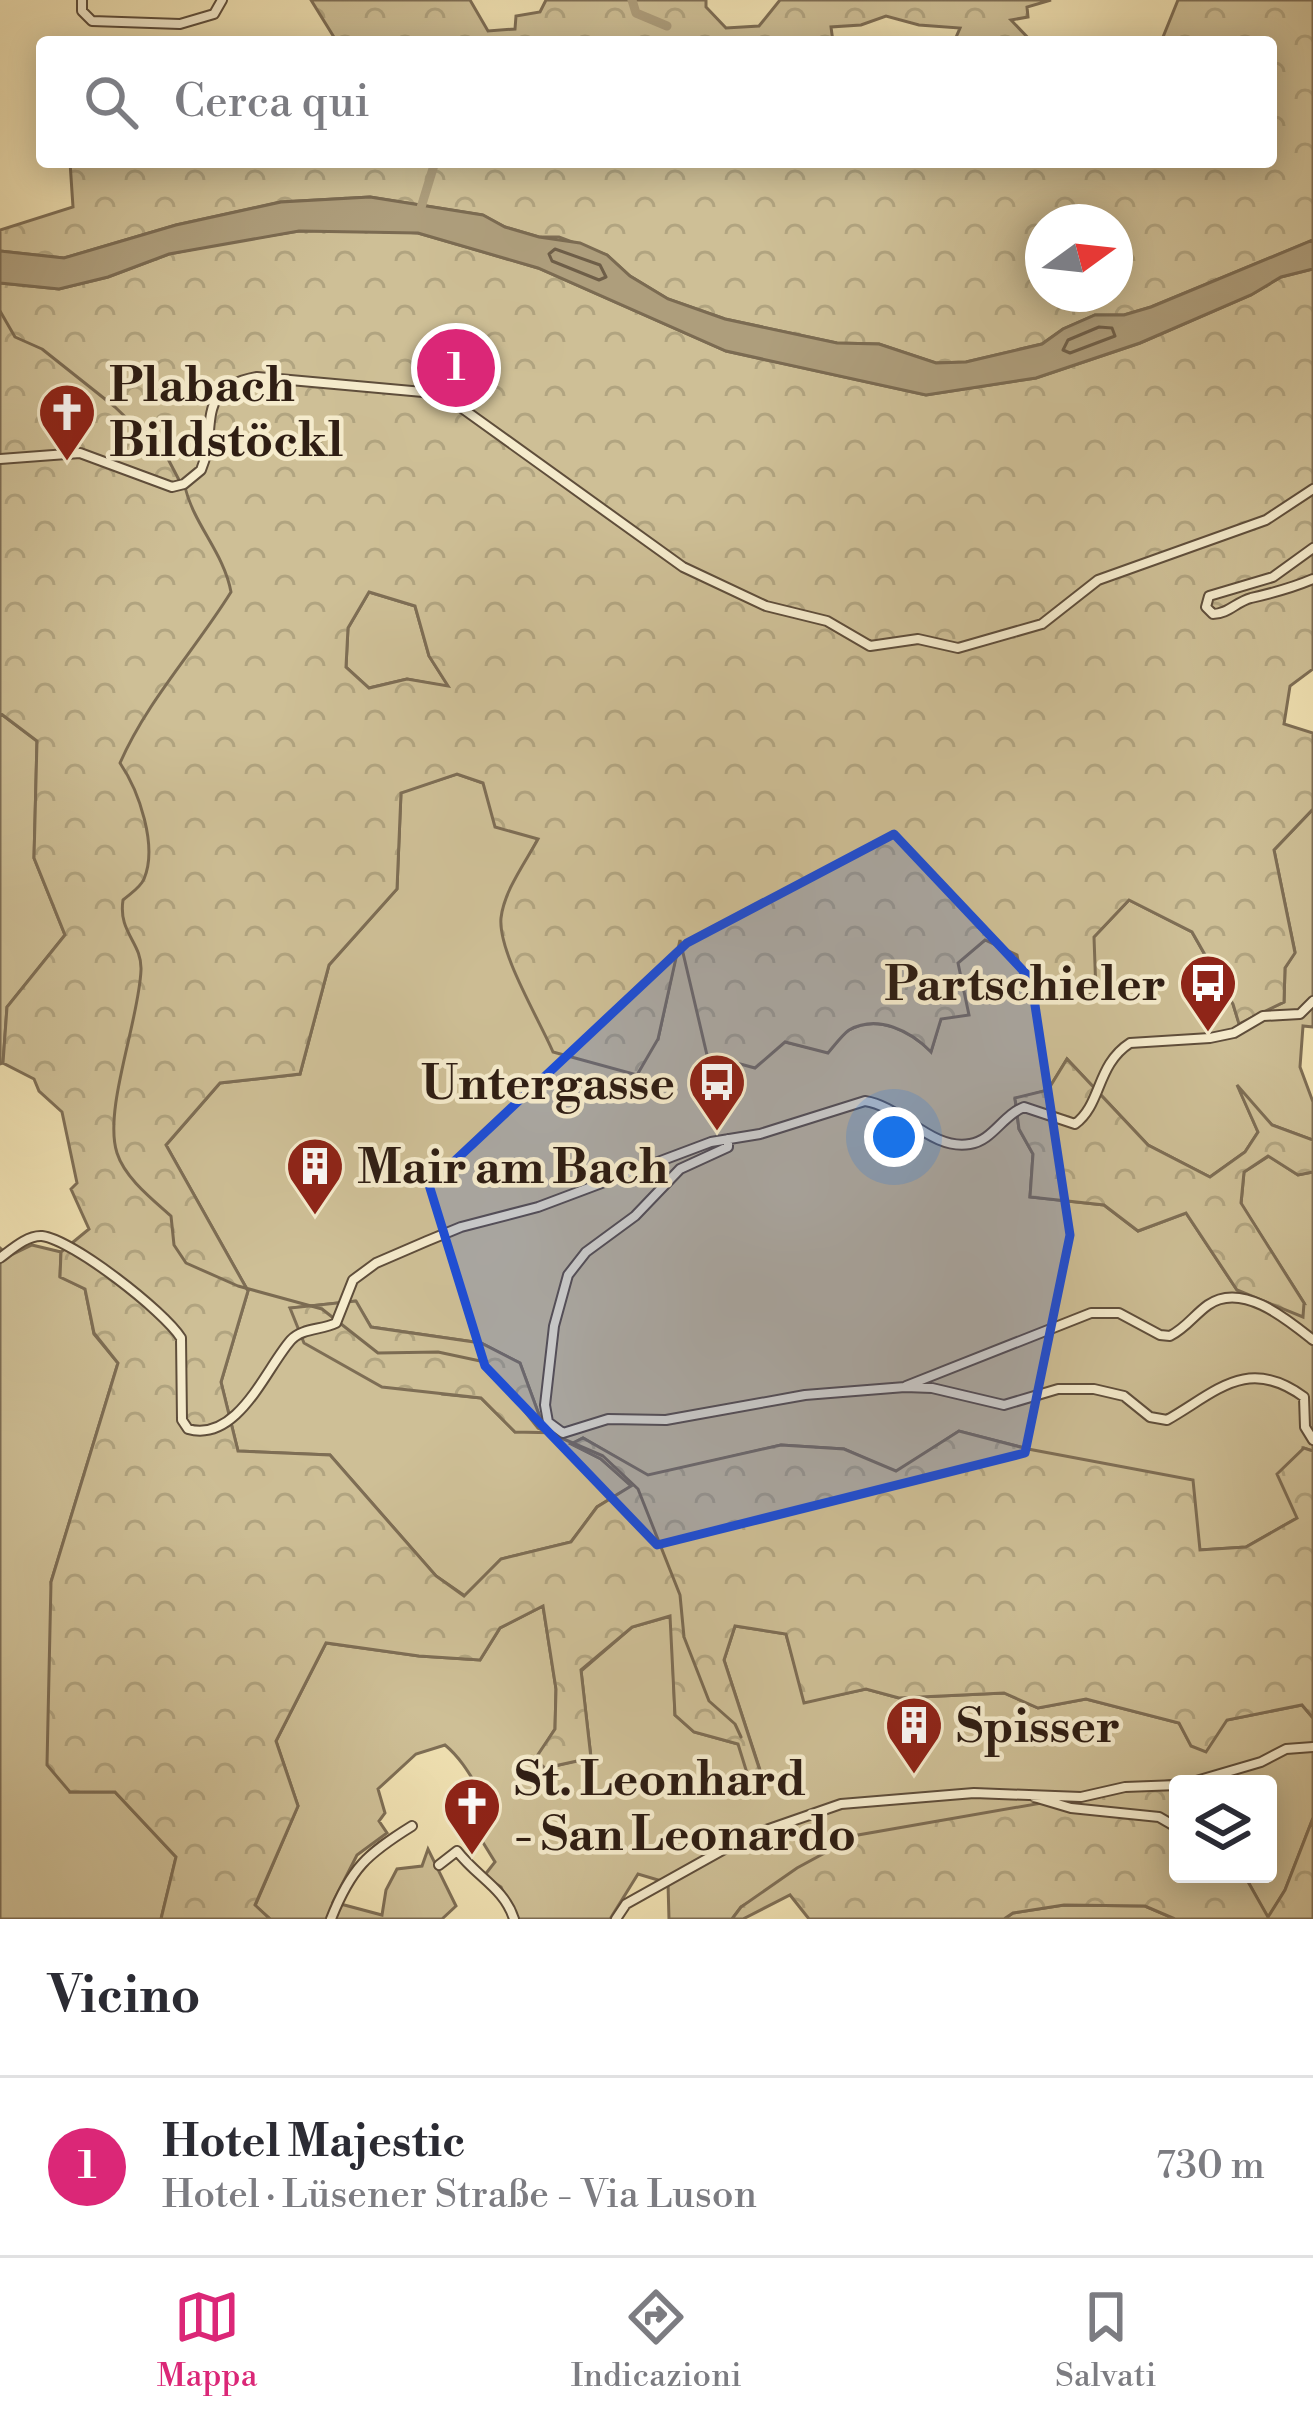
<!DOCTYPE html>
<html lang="it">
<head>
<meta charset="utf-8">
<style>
  :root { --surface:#fff; --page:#f7f7f7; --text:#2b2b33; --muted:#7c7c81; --line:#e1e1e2; --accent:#db2777 }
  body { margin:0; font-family:"Libre Bodoni",serif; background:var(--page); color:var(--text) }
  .controls { position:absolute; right:36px; bottom:36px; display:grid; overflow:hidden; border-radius:12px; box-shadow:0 6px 30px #0003 }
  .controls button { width:108px; height:108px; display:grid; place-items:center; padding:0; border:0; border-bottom:3px solid var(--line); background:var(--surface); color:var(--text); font:60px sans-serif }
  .compass { position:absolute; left:1025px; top:204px; width:108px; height:108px; border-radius:50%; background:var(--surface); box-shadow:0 6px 30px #0003; rotate:75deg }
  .you { position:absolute; left:894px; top:1137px; width:42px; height:42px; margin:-30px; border:9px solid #fff; border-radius:50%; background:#1a73e8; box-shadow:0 0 0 18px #1a73e833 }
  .badge { display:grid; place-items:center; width:78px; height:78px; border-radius:50%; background:var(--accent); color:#fff; font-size:39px; font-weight:700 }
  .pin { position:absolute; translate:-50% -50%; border:6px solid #fff; box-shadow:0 3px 12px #0006 }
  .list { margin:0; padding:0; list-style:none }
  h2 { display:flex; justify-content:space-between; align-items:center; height:156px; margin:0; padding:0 48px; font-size:51px }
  h2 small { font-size:39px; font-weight:400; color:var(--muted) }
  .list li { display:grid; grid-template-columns:78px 1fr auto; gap:36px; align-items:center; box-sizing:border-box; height:180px; padding:0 48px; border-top:3px solid var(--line) }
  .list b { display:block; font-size:45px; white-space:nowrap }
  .list p { margin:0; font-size:39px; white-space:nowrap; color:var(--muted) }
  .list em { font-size:39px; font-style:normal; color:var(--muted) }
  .icon { flex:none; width:66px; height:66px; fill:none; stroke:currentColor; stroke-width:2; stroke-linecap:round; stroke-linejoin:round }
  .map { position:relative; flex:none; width:1313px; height:1919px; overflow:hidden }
  .search { position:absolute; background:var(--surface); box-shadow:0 6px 30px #0003; left:36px; right:36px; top:36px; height:132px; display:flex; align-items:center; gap:30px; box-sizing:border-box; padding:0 42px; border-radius:12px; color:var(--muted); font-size:45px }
  .sheet { height:336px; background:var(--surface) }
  nav { display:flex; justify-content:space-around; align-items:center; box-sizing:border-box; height:168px; border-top:3px solid var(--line); background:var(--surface); font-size:33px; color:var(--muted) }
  nav a { display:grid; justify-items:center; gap:6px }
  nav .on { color:var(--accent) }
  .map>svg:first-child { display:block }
  .green { fill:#cebf96; stroke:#7e6e55; stroke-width:3; fill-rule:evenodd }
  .forest { fill:url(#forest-crowns); stroke:#7e6e55; stroke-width:3; fill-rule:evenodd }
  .water { fill:#ae9e7c; stroke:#7b6b52; stroke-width:3 }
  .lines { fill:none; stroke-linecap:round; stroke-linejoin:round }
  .shore { stroke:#6e5e48; stroke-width:3 }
  .stream { stroke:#7b6b52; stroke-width:3 }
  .canal { stroke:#ae9e7c; stroke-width:9 }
  .minor-casing { stroke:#5f4e3b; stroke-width:12 }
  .minor { stroke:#f5ebcc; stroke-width:8 }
  .marked { fill:#1d4ed8; fill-opacity:0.2; stroke:#1d4ed8; stroke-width:9; stroke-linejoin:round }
  .labels { text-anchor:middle; stroke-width:9; stroke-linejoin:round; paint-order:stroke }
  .poi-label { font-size:48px; font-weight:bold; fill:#2f1e14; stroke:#f5ebcc; text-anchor:start }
</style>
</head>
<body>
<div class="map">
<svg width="1313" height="1919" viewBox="0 0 1313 1919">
  <defs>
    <pattern id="forest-crowns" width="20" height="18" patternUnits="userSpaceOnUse" patternTransform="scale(3)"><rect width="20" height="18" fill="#cebf96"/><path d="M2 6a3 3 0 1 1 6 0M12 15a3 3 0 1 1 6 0" fill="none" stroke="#b1a480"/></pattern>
  </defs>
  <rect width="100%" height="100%" fill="#efe0b1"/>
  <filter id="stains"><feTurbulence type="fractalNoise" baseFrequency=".00167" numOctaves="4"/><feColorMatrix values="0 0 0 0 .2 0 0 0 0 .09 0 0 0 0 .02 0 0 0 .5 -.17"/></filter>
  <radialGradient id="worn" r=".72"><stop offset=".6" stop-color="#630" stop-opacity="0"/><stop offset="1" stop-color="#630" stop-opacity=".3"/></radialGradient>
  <!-- green -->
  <path class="green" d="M369,592L415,606L429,656L449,687L407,679L369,688L346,667L348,628Z
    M0,713L37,741L34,858L65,935L7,1007L3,1063L0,1064Z
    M457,774L483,783L538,839C498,915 487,917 529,996L658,1039L680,937L785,1042L828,1052C834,1046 841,1035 849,1030C878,1013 910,1032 931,1051L958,962L986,939L1017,955L1094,937L1129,900L1192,932L1233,1004L1239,1023L1284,1002L1285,968L1295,952L1274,850L1313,809V1027L1303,1026L1300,1067L1313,1102V1140L1272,1125L1240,1091L1258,1132L1245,1152L1210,1177L1148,1145L1067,1059L1048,1090L1015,1099L1019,1129L1033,1154L1030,1197L1104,1205L1138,1231L1186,1213L1237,1290L1304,1303L1241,1204L1244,1172L1269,1156L1298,1175L1313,1172V1451L1303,1448L1297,1518L1246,1547L1199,1550L1028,1449L959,1431L896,1472L844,1449L781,1445L648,1476L583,1438L572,1444L601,1459L632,1486L597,1507L571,1542L501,1559L465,1596L436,1576L330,1455L238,1451L221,1382L248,1291L166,1145L220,1083L300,1074L329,965L397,889L401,792ZM355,1301L371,1327L481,1343L520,1363L542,1423L553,1430L515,1432L481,1398L442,1394L292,1308Z
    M32,1245L61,1252L60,1276L85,1289L94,1334L118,1363L51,1582L70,1792H115L176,1857L161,1919H0V1248L9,1256Z
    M543,1606L556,1689L555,1729L536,1759L546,1768L591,1757L581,1671L632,1627L671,1616L675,1715L694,1732L738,1744L761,1773L724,1660L735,1626L786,1634L805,1702L866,1689L899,1698L1004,1693L1038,1708L1086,1699L1179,1723L1191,1745L1227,1720L1302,1705L1313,1718V1818L1285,1890L1268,1918L1247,1880L1239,1874H1268V1784H1178L758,1897L741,1907L732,1919H669L668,1883L638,1874L610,1919H516L501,1887L484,1876L495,1862L474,1828L495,1813C477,1790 467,1763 445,1745L416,1754L378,1789L385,1813L379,1821L387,1833L357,1855L333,1902L382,1915L386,1890L397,1869L422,1866L428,1849L456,1906L442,1919H270L255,1906L298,1806L276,1741L326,1643L419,1656L480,1660L500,1628Z
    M1064,1905L1145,1906L1175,1919H1004L1013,1913Z"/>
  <!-- forest -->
  <path class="forest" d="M311,0H470L488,31L515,29L516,16L540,12L546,0H706V7L726,28L759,26L780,0H1051L1027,7L1028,17L1011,20L1032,42H954L960,28L919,25L886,16L861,25L831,27L833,42H337Z
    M1178,0H1313V240L1151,307L1124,315H1095L1063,329L1042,344L966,362L936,363L879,344L837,343L725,319L668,299L630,276L607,255L559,237H539L505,227L482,215L370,197L280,202L176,225L64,258L0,251V230L73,207L70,162H1271V42H1161ZM1043,222H1115V294H1043Z
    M376,230L418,233L538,268L726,351L926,395L1036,378L1140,343L1251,295L1281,277L1313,269V669L1290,686L1284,724L1313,733V809L1274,850L1295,953L1285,968L1284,1002L1239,1024L1233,1004L1192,932L1129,900L1094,937L1096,993L1063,997L1046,980H1022L1017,955L985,940L958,963L969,1015L941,1019L931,1052C911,1031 878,1014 849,1030C842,1035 834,1046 828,1053L785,1042L755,1068L707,1055L680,940L658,1039L637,1075L553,1052C539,1019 498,952 501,918C504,891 525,863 538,839L495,827L483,783L457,774L401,793L397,889L329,965L300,1074L220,1083L166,1145L248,1291L221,1382L238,1451L330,1455L436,1576L464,1596L501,1559L571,1542L597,1507L631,1486L601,1459L571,1444L583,1438L648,1475L781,1445L844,1449L896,1471L959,1431L1028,1449L1193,1480L1200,1550L1246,1547L1297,1518L1277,1474L1304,1448L1313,1451V1718L1302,1705L1227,1720L1206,1752L1191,1746L1179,1723L1086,1699L1038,1708L1004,1693L899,1698L866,1689L804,1703L786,1634L735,1626L724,1660L761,1774L747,1773L738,1744L694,1732L675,1715L670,1616L632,1627L581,1670L591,1758L545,1768L535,1759L555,1729L556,1689L543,1606L500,1628L480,1660L419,1656L326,1643L276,1741L298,1806L255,1905L270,1919H161L176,1857L115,1792H70L47,1765L51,1582L118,1363L94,1333L85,1289L60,1277L61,1252L89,1229L71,1189L77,1183L62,1112L39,1091L34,1079L3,1063L7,1007L65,935L34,858L37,741L0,713V283L59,289L108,277L169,254L219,244L299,231ZM369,592L415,606L429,656L448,686L407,679L369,688L346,667L348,628Z
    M1067,1059L1148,1145L1210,1177L1245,1152L1258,1132L1237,1085L1272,1125L1313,1140V1172L1298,1175L1268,1156L1244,1172L1241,1203L1304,1303L1303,1317L1237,1290L1186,1213L1138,1231L1104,1205L1030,1197L1033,1154L1019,1129L1015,1098L1048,1090Z
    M356,1301L371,1327L481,1343L520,1363L542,1423L563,1433L515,1432L481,1398L382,1387L304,1343L290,1308Z
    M1173,1780L1178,1784V1874H1239L1247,1880L1268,1917L1285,1890L1313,1818V1919H1175L1145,1906L1064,1905L1013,1913L1004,1919H809L790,1895L743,1919H732L741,1907L797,1868L858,1835Z"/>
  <!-- water -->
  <path class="water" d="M370,197L483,215L505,227L539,237L580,243L607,255L630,276L668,299L725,319L837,343L879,344L936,363L966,362L1042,344L1063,329L1095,315H1124L1151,307L1313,240V269L1281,277L1251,295L1140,343L1036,378L926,395L726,351L538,268L418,233L299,231L169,254L108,277L59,289L0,283V251L64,258L176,225L281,202Z"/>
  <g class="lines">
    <!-- shore -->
    <path class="shore" d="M555,249L600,265L606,277L599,280L552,261L549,254Z
      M1099,327L1112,328L1115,336L1070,353L1063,350L1068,340Z"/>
    <!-- stream -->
    <path class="stream" d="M0,311L15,337L42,349L115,407L167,457L179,480
      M185,487C194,525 224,553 231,592C195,650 147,701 120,763C139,791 158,846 144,879C140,888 131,893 123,900C118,933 142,942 141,970C139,1021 103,1110 117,1153C125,1178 152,1199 171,1216L174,1245L186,1263L238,1286L322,1309L378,1353L438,1352L485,1362L538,1428L603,1456L638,1489L680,1595L684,1637L709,1701L735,1724L741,1737"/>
    <!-- canal -->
    <path class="canal" d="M632,0L636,13L667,26
      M419,214L435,162"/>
    <defs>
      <path id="minor" d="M82,0V11L92,21L180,24L214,14L222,0
        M0,459L80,453L172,487L184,484L201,470C219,428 192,389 257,377L423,392L459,406L683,567L766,606L827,621L870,646L918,639L958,648L1042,624L1098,580L1266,520L1313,489
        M1313,548L1273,577L1209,596L1206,607L1213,614C1228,614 1236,602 1251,598C1273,593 1292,588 1313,579
        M728,1139V1147L680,1169L635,1216L586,1252L568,1275L554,1326L545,1405L548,1422L563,1433L608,1419L666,1420L805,1395L905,1387L932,1388L1004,1405L1058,1389H1094L1124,1396L1150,1417L1167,1420C1215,1393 1247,1355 1304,1397L1305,1427L1313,1440
        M0,1258C11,1250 27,1235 42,1236C73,1240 164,1311 181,1338L182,1420L188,1429C238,1443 266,1368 291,1340C302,1328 322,1330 336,1323L353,1280L376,1263L427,1241L461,1227L538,1207L711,1142L760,1134L865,1101C901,1106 931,1151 970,1144C992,1141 1003,1115 1024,1107L1075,1124C1102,1104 1096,1065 1130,1043L1210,1038L1234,1033L1263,1016L1300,1014L1313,1001
        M906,1386L1091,1313H1119L1160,1335L1170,1336C1186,1328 1194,1315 1208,1305C1242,1281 1288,1320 1313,1340
        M1186,1784L1261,1762L1286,1749L1313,1747
        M1034,1797L1071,1808L1159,1817L1178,1828
        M439,1865L457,1851C478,1878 504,1888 514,1919
        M331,1919C351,1868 367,1854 412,1826
        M616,1919L626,1904L746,1837L841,1804L974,1793L1081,1797L1125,1787L1178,1785"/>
    </defs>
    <!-- minor casing -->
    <use href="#minor" class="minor-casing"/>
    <!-- minor -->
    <use href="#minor" class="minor"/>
  </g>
  <!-- marked area -->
  <path class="marked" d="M894,834L1031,979L1070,1235L1025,1453L657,1545L485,1366L429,1185L687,943Z"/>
  <!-- icons -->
  <defs>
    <symbol id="church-pin" viewBox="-11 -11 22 30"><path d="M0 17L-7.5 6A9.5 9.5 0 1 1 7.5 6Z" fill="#8f2418" stroke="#f5ebcc"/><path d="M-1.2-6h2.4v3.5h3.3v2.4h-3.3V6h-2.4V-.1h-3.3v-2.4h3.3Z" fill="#fff"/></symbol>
    <symbol id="bus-pin" viewBox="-11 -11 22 30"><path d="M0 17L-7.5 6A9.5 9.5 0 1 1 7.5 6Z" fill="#8f2418" stroke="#f5ebcc"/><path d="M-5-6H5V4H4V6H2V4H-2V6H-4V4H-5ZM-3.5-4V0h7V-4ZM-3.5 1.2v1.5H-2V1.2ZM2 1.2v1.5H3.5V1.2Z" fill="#fff"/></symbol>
    <symbol id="building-pin" viewBox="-11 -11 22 30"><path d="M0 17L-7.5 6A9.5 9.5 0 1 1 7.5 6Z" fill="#8f2418" stroke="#f5ebcc"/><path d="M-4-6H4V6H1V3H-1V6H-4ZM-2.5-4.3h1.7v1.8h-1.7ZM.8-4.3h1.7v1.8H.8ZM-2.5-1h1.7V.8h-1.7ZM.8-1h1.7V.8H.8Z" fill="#fff"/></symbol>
  </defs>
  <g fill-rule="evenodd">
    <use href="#church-pin" x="34" y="379" width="66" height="90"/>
    <use href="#bus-pin" x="1175" y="950" width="66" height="90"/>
    <use href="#bus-pin" x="684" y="1049" width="66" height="90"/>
    <use href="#building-pin" x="282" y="1133" width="66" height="90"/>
    <use href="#building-pin" x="881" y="1692" width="66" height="90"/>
    <use href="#church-pin" x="439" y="1773" width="66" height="90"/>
  </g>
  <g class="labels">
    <!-- poi labels -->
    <g class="poi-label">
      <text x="109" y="401">Plabach<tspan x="109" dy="55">Bildstöckl</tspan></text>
      <text x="1166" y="1000" text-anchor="end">Partschieler</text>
      <text x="675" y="1099" text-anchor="end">Untergasse</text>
      <text x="357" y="1183">Mair am Bach</text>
      <text x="956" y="1742">Spisser</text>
      <text x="514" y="1795">St. Leonhard<tspan x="514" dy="55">- San Leonardo</tspan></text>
    </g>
  </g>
  <rect width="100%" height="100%" filter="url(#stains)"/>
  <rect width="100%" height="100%" fill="url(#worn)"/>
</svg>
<div class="controls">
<button><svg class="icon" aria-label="layers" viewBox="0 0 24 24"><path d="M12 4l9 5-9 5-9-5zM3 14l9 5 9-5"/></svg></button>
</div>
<svg class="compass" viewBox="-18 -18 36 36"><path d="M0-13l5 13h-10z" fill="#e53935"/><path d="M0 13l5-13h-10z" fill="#7c7c81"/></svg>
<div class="you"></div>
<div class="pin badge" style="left:456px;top:368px">1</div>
<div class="search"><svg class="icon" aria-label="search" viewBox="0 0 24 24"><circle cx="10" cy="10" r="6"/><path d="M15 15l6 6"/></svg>Cerca qui</div>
</div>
<section class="sheet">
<h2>Vicino<small></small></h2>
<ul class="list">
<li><span class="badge">1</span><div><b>Hotel Majestic</b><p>Hotel · Lüsener Straße - Via Luson</p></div><em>730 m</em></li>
</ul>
</section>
<nav>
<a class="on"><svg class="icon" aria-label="map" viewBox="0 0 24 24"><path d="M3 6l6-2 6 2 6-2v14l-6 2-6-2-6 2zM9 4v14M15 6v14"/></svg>Mappa</a>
<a><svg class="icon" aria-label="directions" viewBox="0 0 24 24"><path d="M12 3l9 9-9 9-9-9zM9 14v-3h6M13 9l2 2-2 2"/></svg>Indicazioni</a>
<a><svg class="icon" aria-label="saved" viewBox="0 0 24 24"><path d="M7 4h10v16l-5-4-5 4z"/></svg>Salvati</a>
</nav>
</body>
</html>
